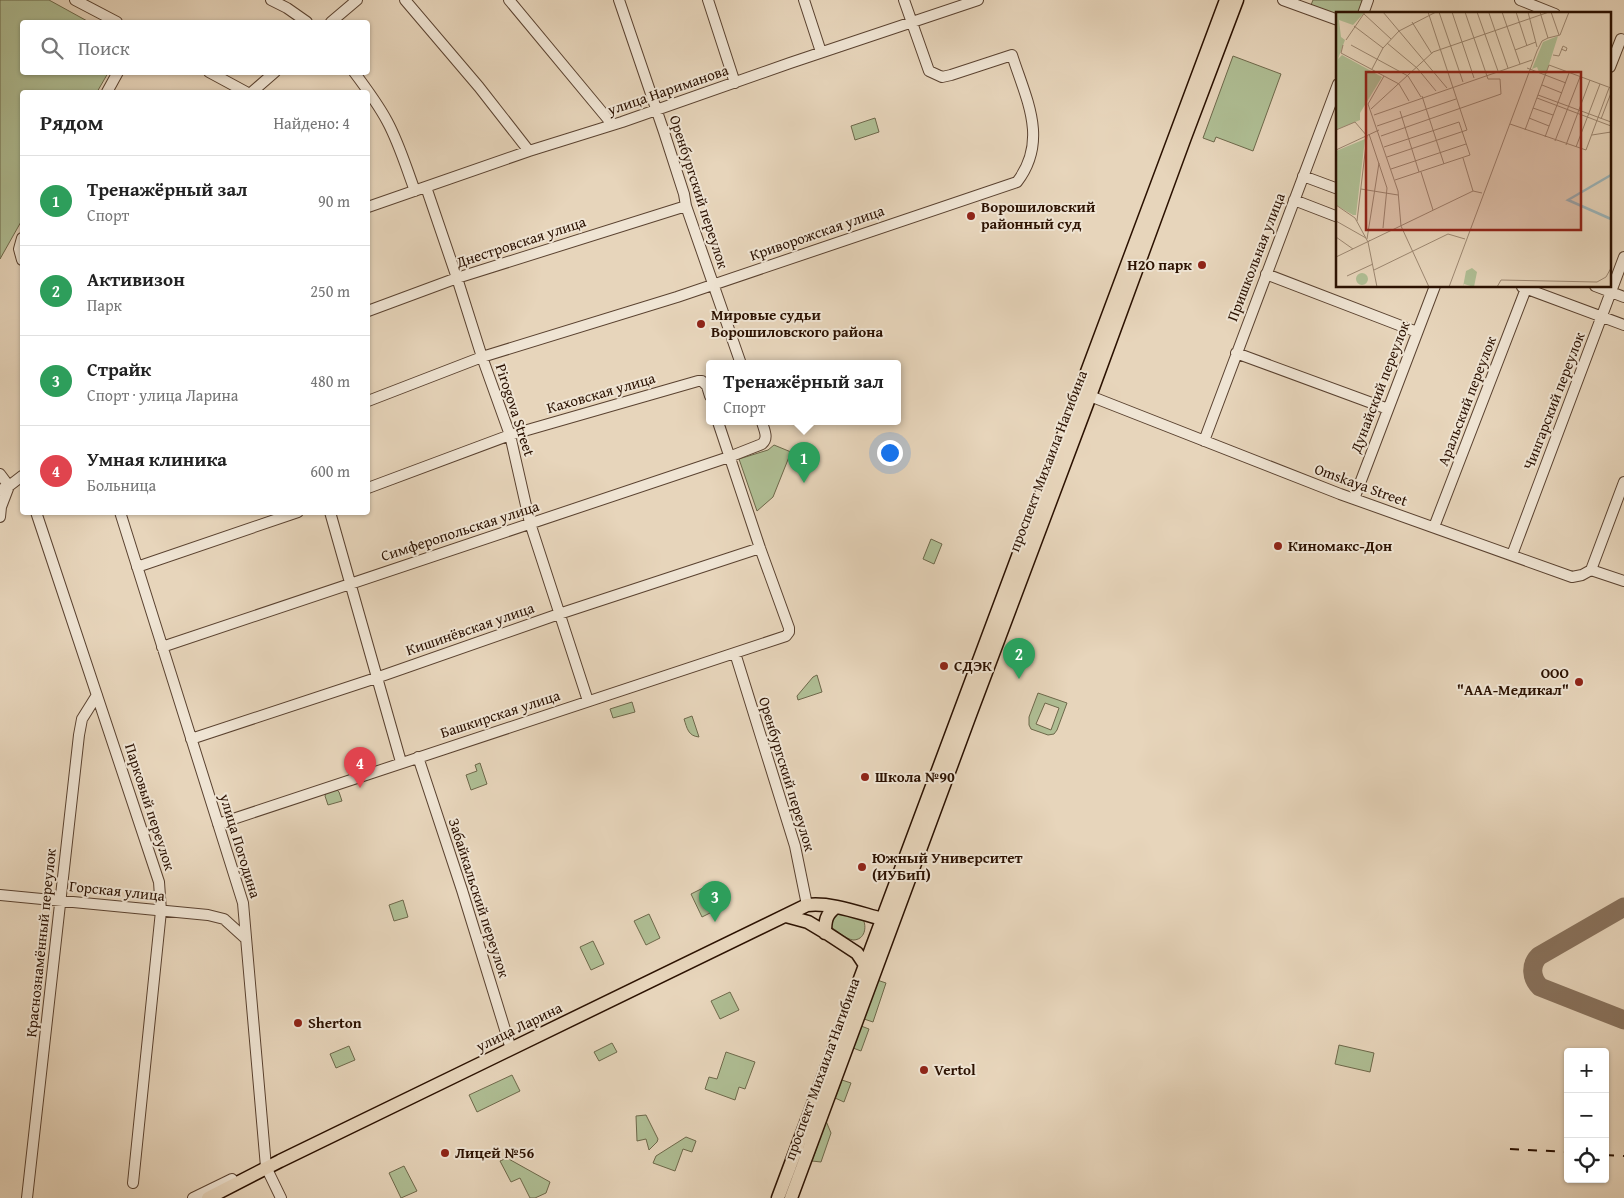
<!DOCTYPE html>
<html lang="ru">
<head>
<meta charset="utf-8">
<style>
  :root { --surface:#fff; --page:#f6f6f6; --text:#222; --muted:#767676; --line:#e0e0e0; --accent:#111827 }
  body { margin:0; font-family:"Gentium Book Plus",serif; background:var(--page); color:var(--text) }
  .controls { position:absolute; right:15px; bottom:15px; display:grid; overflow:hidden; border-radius:5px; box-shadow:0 1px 4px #0004 }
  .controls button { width:45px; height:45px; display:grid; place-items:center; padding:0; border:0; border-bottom:1px solid var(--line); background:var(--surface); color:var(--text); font:25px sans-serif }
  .you { position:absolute; left:889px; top:452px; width:18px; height:18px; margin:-12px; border:4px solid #fff; border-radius:50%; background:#1a73e8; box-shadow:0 0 0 8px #1a73e833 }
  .badge { display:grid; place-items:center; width:32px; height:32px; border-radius:50%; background:var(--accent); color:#fff; font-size:16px; font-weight:700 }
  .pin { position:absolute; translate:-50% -41px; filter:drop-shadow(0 1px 2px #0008) }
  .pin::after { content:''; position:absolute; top:26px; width:18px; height:15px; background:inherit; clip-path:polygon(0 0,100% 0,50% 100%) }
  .popup { position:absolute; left:706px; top:360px; width:195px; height:65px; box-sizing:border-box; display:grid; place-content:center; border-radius:5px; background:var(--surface); filter:drop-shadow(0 1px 4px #0005); font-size:16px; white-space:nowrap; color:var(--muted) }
  .popup b { font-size:19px; color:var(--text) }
  .popup::after { content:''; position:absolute; left:50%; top:100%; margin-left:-10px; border:10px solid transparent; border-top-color:var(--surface) }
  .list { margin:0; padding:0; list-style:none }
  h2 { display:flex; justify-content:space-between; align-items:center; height:65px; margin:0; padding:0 20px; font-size:21px }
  h2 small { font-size:16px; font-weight:400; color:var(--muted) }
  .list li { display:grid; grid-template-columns:32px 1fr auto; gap:15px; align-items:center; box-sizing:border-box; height:90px; padding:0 20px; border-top:1px solid var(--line) }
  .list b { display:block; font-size:19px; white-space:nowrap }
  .list p { margin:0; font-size:16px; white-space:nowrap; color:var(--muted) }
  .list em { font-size:16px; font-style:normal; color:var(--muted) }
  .icon { flex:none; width:28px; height:28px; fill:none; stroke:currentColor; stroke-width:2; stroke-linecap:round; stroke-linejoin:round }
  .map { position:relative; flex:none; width:1624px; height:1198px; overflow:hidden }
  .search { position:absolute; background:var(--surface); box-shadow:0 1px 4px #0004; left:20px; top:20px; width:350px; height:55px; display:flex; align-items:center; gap:12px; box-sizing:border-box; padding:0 18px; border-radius:5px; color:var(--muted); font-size:19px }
  .panel { position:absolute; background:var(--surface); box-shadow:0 1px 4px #0004; left:20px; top:90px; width:350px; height:425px; border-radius:5px }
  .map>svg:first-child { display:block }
  .green { fill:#afbe94; stroke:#6d684a; fill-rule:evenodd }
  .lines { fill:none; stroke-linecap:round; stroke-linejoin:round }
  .taxiway { stroke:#89735e; stroke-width:19 }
  .minor-casing { stroke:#5a4230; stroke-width:12 }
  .major-casing { stroke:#2b1101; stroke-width:15 }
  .minor { stroke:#efe4d3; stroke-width:10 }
  .major { stroke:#e7d5bb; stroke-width:12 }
  .rail { stroke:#2b1101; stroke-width:2; stroke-dasharray:9 9; stroke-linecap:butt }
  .poi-dot { fill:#8f2418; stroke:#efe4d3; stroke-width:2 }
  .labels { text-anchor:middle; stroke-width:4; stroke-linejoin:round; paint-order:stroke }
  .street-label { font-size:15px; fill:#2b1101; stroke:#efe4d3 }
  .poi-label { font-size:15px; font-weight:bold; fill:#2b1101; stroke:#efe4d3; text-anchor:start }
  .inset-river { fill:none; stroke:#9cb6bb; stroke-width:2.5 }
  .inset-road { fill:none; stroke:#9c8771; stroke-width:1 }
  .view { fill:#8f2418; fill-opacity:0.15; stroke:#8f2418; stroke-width:2.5 }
  .inset-edge { fill:none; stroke:#2b1101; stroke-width:2.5 }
</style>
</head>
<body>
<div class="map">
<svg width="1624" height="1198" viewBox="0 0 1624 1198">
  <rect width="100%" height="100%" fill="#e7d5bb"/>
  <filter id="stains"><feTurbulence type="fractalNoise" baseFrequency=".004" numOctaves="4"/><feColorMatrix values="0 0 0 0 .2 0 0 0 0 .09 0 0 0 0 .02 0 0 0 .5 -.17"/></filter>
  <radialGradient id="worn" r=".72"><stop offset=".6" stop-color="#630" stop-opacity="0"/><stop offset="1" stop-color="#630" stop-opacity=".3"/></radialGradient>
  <!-- green -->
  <path class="green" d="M0,0H49L89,22H22V72L108,73L97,92H22V220L0,259Z
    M1313,0H1366L1362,14H1338V15L1311,5Z
    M1233,56L1281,74L1253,151L1216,137L1214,142L1203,138Z
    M875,118L879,132L855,140L851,126Z
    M774,445L791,452L773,497L757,511L739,459L768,450Z
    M931,539L942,544L934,564L923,559Z
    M817,675L822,692L798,700L797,696L813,677Z
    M1038,693L1067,703L1057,730L1054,734L1048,735L1031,729L1029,725V717ZM1045,703L1059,708L1051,730L1036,724Z
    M632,702L635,712L613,718L610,709Z
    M692,716L699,737C688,736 687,728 684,719Z
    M480,763L487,784L471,790L466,775L477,771L475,765Z
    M336,789L339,792L342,801L328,805L325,796L327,791Z
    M703,888L714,911L702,917L691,894Z
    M403,900L408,917L394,921L389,905Z
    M840,912L863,919C867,927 865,940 853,940C846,939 838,931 832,928L831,923L835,914Z
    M649,914L660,938L646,945L634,921Z
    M593,941L604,964L591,970L580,947Z
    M877,980L886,983L873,1022L864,1019Z
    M730,992L739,1010L720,1019L711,1001Z
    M861,1026L869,1029L861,1051L853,1048Z
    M612,1043L617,1052L599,1061L594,1052Z
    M1339,1045L1374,1053L1370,1072L1335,1064Z
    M349,1046L355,1060L336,1068L330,1054Z
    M726,1052L755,1062L745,1089L739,1087L735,1100L705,1089L709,1077L717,1079Z
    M512,1075L520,1091L477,1112L469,1095Z
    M842,1080L851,1083L844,1102L835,1098Z
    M646,1115L658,1139L657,1142L649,1150L646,1139L637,1141L636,1116Z
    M826,1121L831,1133L821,1162L812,1161Z
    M686,1137L696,1141L692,1152L683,1149L675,1171L653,1163L656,1156Z
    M507,1158L550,1182L546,1193L535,1198H530L520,1178L511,1182L500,1161Z
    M404,1166L417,1191L401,1198L389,1173Z"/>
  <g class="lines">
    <!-- taxiway -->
    <path class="taxiway" d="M1624,907L1539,956C1530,965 1531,978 1540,987L1624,1020"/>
    <defs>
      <path id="minor" d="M75,0L117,22
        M271,0L287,8L307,22
        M405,0L479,87L529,151
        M509,0L612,124
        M619,0L664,132L684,194L686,206L741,364
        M708,0L735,83
        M804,0L821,52
        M1283,0L1338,20
        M1520,0L1555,14
        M1363,14L1368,0
        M331,22L357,0
        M1610,67L1621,39
        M209,72L246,92
        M354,72C366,88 378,104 387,121C399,143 406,167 415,191
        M107,92L118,72
        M252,92L275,72
        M1303,176L1338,189
        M426,187L457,278L482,357L510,435L530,523L588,701
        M1294,200L1338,217
        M368,207L529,151L622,122L790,63L978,0
        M22,238L19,249L22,260
        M1266,274L1417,332
        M1595,286L1624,297
        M1522,287L1624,325
        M368,311L457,278L686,206
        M1236,353L1388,409
        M1090,396L1340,494L1572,577L1582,575L1591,570L1624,581
        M368,401L482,357L677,297L1017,182C1049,140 1026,99 1012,55L951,75L942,77L929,71L904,0
        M1204,441L1338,84
        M0,474L9,486
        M368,488L510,435L698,381H702L707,386L710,396
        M0,490L9,486L22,476
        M1354,499L1435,286
        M36,512L159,882L161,911L133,1183
        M120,512L243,903L266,1167L281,1198
        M330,512L401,762
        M0,517L1,507L9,486
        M1434,527L1527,286
        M1512,555L1624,257
        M137,567L298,512
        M1591,570L1624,482
        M162,647L729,457L762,444C769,438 764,430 762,422
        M735,653L795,846L807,905
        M191,739L376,678L559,614L760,548
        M418,757L462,890L511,1049
        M218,824L786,636L789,632V628L760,548L718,422
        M0,895L208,915L224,919L245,938
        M27,1198L79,735L82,719L97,695
        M193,1198L232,1179"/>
      <path id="major" d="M786,916L808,922L828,934L857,953L865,965
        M825,933C825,921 826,914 836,907
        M208,1198L280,1161L807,905C831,902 859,913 882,919
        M778,1198L1226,0
        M791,1198L970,715L1090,396L1184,140L1237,0"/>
    </defs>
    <!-- minor casing -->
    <use href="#minor" class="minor-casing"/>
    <!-- major casing -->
    <use href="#major" class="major-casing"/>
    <!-- minor -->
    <use href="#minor" class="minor"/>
    <!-- major -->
    <use href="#major" class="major"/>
    <!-- rail -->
    <path class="rail" d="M1510,1149L1568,1152
      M1605,1155L1624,1156"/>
  </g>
  <!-- markers -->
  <g class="poi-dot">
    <circle cx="971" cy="216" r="5"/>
    <circle cx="1202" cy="265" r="5"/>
    <circle cx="701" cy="324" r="5"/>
    <circle cx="1278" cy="546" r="5"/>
    <circle cx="944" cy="666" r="5"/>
    <circle cx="1579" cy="682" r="5"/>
    <circle cx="865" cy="777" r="5"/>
    <circle cx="862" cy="867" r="5"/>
    <circle cx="298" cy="1023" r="5"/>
    <circle cx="924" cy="1070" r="5"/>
    <circle cx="445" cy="1153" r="5"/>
  </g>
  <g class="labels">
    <!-- street labels -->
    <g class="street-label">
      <text transform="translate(668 90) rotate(-19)" y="5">улица Нариманова</text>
      <text transform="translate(699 192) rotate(72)" y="5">Оренбургский переулок</text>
      <text transform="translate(817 233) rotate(-19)" y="5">Криворожская улица</text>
      <text transform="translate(521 242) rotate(-18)" y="5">Днестровская улица</text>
      <text transform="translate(1256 257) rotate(-69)" y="5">Пришкольная улица</text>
      <text transform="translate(1380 387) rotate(-69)" y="5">Дунайский переулок</text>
      <text transform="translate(601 393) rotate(-16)" y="5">Каховская улица</text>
      <text transform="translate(1467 401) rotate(-69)" y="5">Аральский переулок</text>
      <text transform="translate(1554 401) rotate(-69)" y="5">Чингарский переулок</text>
      <text transform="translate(515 410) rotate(72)" y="5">Pirogova Street</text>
      <text transform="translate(1048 461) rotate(-69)" y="5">проспект Михаила Нагибина</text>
      <text transform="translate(1361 485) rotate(20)" y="5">Omskaya Street</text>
      <text transform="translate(460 531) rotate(-18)" y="5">Симферопольская улица</text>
      <text transform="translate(470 629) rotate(-19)" y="5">Кишинёвская улица</text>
      <text transform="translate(500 714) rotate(-18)" y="5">Башкирская улица</text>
      <text transform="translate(787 774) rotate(73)" y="5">Оренбургский переулок</text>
      <text transform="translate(150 807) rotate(72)" y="5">Парковый переулок</text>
      <text transform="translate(240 846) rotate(73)" y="5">улица Погодина</text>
      <text transform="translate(117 891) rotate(6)" y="5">Горская улица</text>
      <text transform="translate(479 898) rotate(72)" y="5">Забайкальский переулок</text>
      <text transform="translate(41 943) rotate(-84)" y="5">Краснознамённый переулок</text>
      <text transform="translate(519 1027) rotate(-26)" y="5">улица Ларина</text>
      <text transform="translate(822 1069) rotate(-70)" y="5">проспект Михаила Нагибина</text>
    </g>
    <!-- poi labels -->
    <g class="poi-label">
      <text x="981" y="212">Ворошиловский<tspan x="981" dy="17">районный суд</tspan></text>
      <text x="1192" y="270" text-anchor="end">H2O парк</text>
      <text x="711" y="320">Мировые судьи<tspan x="711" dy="17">Ворошиловского района</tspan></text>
      <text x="1288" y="551">Киномакс-Дон</text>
      <text x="954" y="671">СДЭК</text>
      <text x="1569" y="678" text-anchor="end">ООО<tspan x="1569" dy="17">"ААА-Медикал"</tspan></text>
      <text x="875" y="782">Школа №90</text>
      <text x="872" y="863">Южный Университет<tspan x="872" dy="17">(ИУБиП)</tspan></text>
      <text x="308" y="1028">Sherton</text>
      <text x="934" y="1075">Vertol</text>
      <text x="455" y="1158">Лицей №56</text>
    </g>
  </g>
  <!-- overview -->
  <g transform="translate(1336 12)">
    <rect width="275" height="275" fill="#e7d5bb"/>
    <path d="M0,0H29L17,13L3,8L5,25L9,28L2,47L6,43L46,65L24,101V108L0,118ZM222,24L210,62L203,60L201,55L196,57L207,30ZM29,127L20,203H17L0,193V139ZM136,256L141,260L138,275L128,272L127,275L130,259ZM20 267a6 6 0 1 1 12 0a6 6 0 1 1-12 0Z" fill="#afbe94"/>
    <path class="inset-river" d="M275,163L232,188L275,207"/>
    <path class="inset-road" d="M47,0L111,76M103,0L127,70M116,0L138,66M141,0L162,59M166,0L184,52M180,0L191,34M192,0L201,35M215,0L223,23M153,1L172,56M28,2L55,27M76,10L96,42M18,14L47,36M212,26L224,23L233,0M10,28L29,0M51,31L81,56L100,79M7,33L5,41L63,72L73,89M15,33L72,64L85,85M179,38L200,30M217,43L223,44L227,34L231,36L230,39L225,37M191,56L230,71M36,57L47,36L63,19L100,0M48,64L32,92L62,179L65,214L93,275M206,73L226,81M202,83L275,110M86,84L108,152M201,86L275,114M197,96L217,103M35,97L97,40L213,0M64,99L83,160M38,103L196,48M193,106L213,114M265,107L275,81M174,112L250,138L273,76M41,114L120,87M0,118L19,110L31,124L21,209M189,118L213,53L275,76M33,122L51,176L47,216M256,123L275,120M45,124L165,82L164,67H152L129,0M209,125L233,61M219,129L244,65M230,133L254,68M48,135L123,110L134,143L59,168M240,135L264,72M0,138L43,118M51,145L131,118L92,0M127,146L137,179M55,157L130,132M85,160L97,198M25,177L62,183M0,193L19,206L32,230L34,228M0,209L30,226M0,225L17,237M31,227L43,151M32,230L41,275M0,245L137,179L146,181M38,258L112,222L129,227M11,264L37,252M113,275L201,39L206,29L212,26L204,0M161,275L165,268L261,270L270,265L275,256"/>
    <path class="view" d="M30,60H245V218H30Z"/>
    <rect width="275" height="275" class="inset-edge"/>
  </g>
  <rect width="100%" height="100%" filter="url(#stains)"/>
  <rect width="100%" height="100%" fill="url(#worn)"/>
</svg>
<div class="controls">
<button>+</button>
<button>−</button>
<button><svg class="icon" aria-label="locate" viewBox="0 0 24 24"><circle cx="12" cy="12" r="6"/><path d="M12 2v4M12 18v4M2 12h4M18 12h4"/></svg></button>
</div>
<div class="you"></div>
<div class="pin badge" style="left:804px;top:483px;background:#2e9e5b">1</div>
<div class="popup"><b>Тренажёрный зал</b>Спорт</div>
<div class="pin badge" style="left:1019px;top:679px;background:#2e9e5b">2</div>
<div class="pin badge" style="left:715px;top:922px;background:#2e9e5b">3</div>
<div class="pin badge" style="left:360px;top:788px;background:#e0444e">4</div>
<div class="search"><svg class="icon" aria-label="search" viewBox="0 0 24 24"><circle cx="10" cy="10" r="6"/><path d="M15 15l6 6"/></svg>Поиск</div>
<section class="panel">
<h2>Рядом<small>Найдено: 4</small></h2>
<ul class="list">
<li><span class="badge" style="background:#2e9e5b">1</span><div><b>Тренажёрный зал</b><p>Спорт</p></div><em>90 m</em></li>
<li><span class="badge" style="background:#2e9e5b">2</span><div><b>Активизон</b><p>Парк</p></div><em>250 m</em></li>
<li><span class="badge" style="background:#2e9e5b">3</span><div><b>Страйк</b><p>Спорт · улица Ларина</p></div><em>480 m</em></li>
<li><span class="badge" style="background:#e0444e">4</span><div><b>Умная клиника</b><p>Больница</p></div><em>600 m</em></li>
</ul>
</section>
</div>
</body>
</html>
